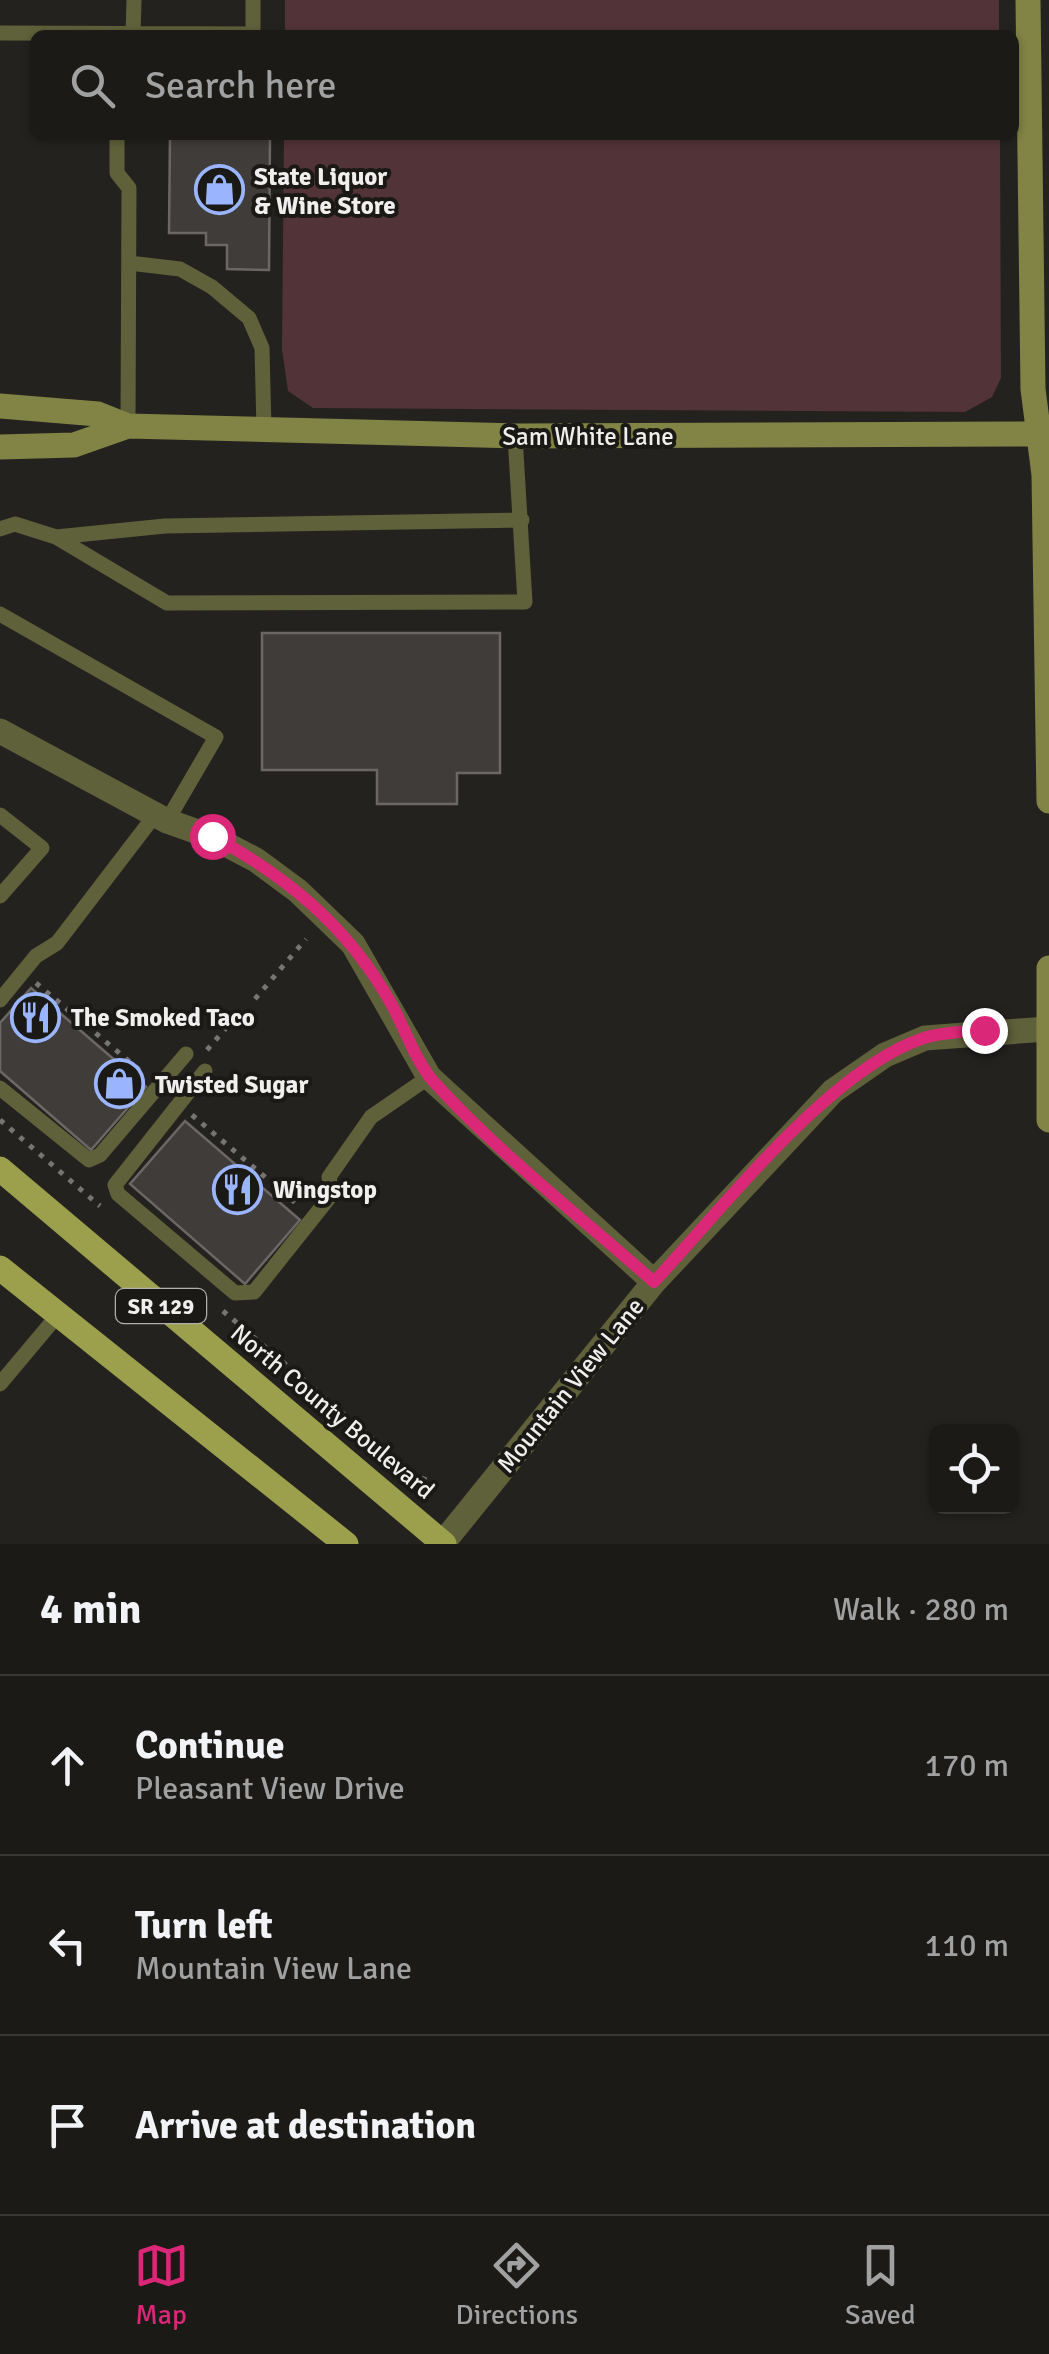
<!DOCTYPE html>
<html lang="en">
<head>
<meta charset="utf-8">
<style>
  :root { --surface:#1b1a17; --page:#242320; --text:#f1f3f6; --muted:#a0a1a1; --line:#393836; --accent:#db2777 }
  body { margin:0; font-family:Signika,sans-serif; background:var(--page); color:var(--text) }
  .controls { position:absolute; right:30px; bottom:30px; display:grid; overflow:hidden; border-radius:15px; box-shadow:0 2px 8px #0004 }
  .controls button { width:90px; height:90px; display:grid; place-items:center; padding:0; border:0; border-bottom:2px solid var(--line); background:var(--surface); color:var(--text); font:50px sans-serif }
  .stop { position:absolute; width:30px; height:30px; margin:-22px; border:8px solid #db2777; border-radius:50%; background:#fff }
  .stop.end { background:#db2777; border-color:#fff; box-shadow:0 2px 10px #0008 }
  .list { margin:0; padding:0; list-style:none }
  h2 { display:flex; justify-content:space-between; align-items:center; height:130px; margin:0; padding:0 40px; font-size:42px }
  h2 small { font-size:32px; font-weight:400; color:var(--muted) }
  .list li { display:grid; grid-template-columns:65px 1fr auto; gap:30px; align-items:center; box-sizing:border-box; height:180px; padding:0 40px; border-top:2px solid var(--line) }
  .list b { display:block; font-size:38px; white-space:nowrap }
  .list p { margin:0; font-size:32px; white-space:nowrap; color:var(--muted) }
  .list em { font-size:32px; font-style:normal; color:var(--muted) }
  .icon { flex:none; width:55px; height:55px; fill:none; stroke:currentColor; stroke-width:2; stroke-linecap:round; stroke-linejoin:round }
  .map { position:relative; flex:none; width:1049px; height:1544px; overflow:hidden }
  .search { position:absolute; background:var(--surface); box-shadow:0 2px 8px #0004; left:30px; right:30px; top:30px; height:110px; display:flex; align-items:center; gap:25px; box-sizing:border-box; padding:0 35px; border-radius:15px; color:var(--muted); font-size:38px }
  .sheet { height:670px; background:var(--surface) }
  nav { display:flex; justify-content:space-around; align-items:center; box-sizing:border-box; height:140px; border-top:2px solid var(--line); background:var(--surface); font-size:28px; color:var(--muted) }
  nav a { display:grid; justify-items:center; gap:5px }
  nav .on { color:var(--accent) }
  .map>svg:first-child { display:block }
  .green { fill:#523337 }
  .building { fill:#3f3c3a; stroke:#6b6765; stroke-width:2.5 }
  .lines { fill:none; stroke-linecap:round; stroke-linejoin:round }
  .path { stroke:#777573; stroke-width:5; stroke-dasharray:5 8; stroke-linecap:butt }
  .lane { stroke:#5f613b; stroke-width:15 }
  .street { stroke:#5f613b; stroke-width:25 }
  .secondary { stroke:#818445; stroke-width:25 }
  .primary { stroke:#9c9f4c; stroke-width:25 }
  .route { stroke:#db2777; stroke-width:12 }
  .labels { text-anchor:middle; stroke-width:8; stroke-linejoin:round; paint-order:stroke }
  .shield { fill:#1a1916; stroke:#b0afad; stroke-width:2.5 }
  .shield-label { font-size:22px; font-weight:bold; fill:#f1efee }
  .poi-label { font-size:25px; font-weight:bold; fill:#f1efee; stroke:#1a1916; text-anchor:start }
  .street-label { font-size:25px; fill:#f1efee; stroke:#1a1916 }
</style>
</head>
<body>
<div class="map">
<svg width="1049" height="1544" viewBox="0 0 1049 1544">
  <rect width="100%" height="100%" fill="#24221f"/>
  <!-- green -->
  <path class="green" d="M285,0H999V35H285Z
    M284,135H1000L1001,378L992,397L965,412L313,408L288,391L282,349Z"/>
  <!-- building -->
  <path class="building" d="M170,135H270L269,270L227,269V245H206V233H169Z
    M262,633H500V773H457V804H377V770H262Z
    M31,988L146,1087L91,1150L0,1071V1023Z
    M185,1121L300,1220L245,1284L130,1184Z"/>
  <g class="lines">
    <!-- path -->
    <path class="path" d="M36,983L143,1073
      M255,999L306,939
      M207,1050L233,1020
      M192,1115L298,1205
      M0,1120L100,1206
      M223,1311L416,1476L434,1483"/>
    <!-- lane -->
    <path class="lane" d="M0,33L253,34V0
      M133,35L134,0
      M117,135V173L129,188L128,426
      M129,263L180,269L212,287L249,318L262,348L264,430
      M0,529L15,524L56,537L167,603L525,602L515,436
      M56,537L165,526L522,520
      M0,614L216,737L167,821
      M0,815L42,848L0,896
      M0,1000L36,956L57,943L155,815
      M205,1071L115,1185L118,1194L235,1293L254,1292L332,1194L329,1177L371,1117L429,1077
      M0,1088L89,1160L100,1155L186,1054
      M0,1384L57,1316"/>
    <!-- street -->
    <path class="street" d="M0,731L167,821L212,837L256,860L298,891L353,944L429,1077L654,1282
      M442,1544L654,1282L833,1091L885,1055L925,1038L1047,1029"/>
    <!-- secondary -->
    <path class="secondary" d="M1028,0L1033,389L1044,475L1049,801
      M0,406L98,414L128,426
      M0,447L74,445L128,426L515,436L1049,434
      M1049,968V1120"/>
    <!-- primary -->
    <path class="primary" d="M0,1169L444,1544
      M0,1268L346,1544"/>
  </g>
  <g class="lines">
    <!-- route -->
    <path class="route" d="M212,836C286,876 347,926 389,1000C404,1025 414,1059 433,1081C499,1154 581,1217 654,1282C722,1209 831,1068 924,1038C943,1032 965,1032 984,1030"/>
  </g>
  <!-- icons -->
  <defs>
    <symbol id="shop-ring" viewBox="-11 -11 22 22"><circle r="9.5" fill="#1a1916" stroke="#9ab5fd" stroke-width="1.5"/><path d="M-5-2.5h2.3a2.7 3.5 0 0 1 5.4 0H5L5.5 6h-11ZM-1.5-2.5h3a1.5 2.3 0 0 0-3 0Z" fill="#9ab5fd"/></symbol>
    <symbol id="restaurant-ring" viewBox="-11 -11 22 22"><circle r="9.5" fill="#1a1916" stroke="#9ab5fd" stroke-width="1.5"/><path d="M-5-6h1v4h1v-4h1v4h1v-4h1v5L-1.5 .5V6h-2V.5L-5-1ZM5-6V6H3V1.5H1.5Q1.5-4 5-6Z" fill="#9ab5fd"/></symbol>
  </defs>
  <g fill-rule="evenodd">
    <use href="#shop-ring" x="192" y="162" width="55" height="55"/>
    <use href="#restaurant-ring" x="8" y="990" width="55" height="55"/>
    <use href="#shop-ring" x="92" y="1056" width="55" height="55"/>
    <use href="#restaurant-ring" x="210" y="1162" width="55" height="55"/>
  </g>
  <g class="labels">
    <!-- shield labels -->
    <rect class="shield" x="116" y="1289" width="90" height="34" rx="8"/>
    <g class="shield-label">
      <text x="161" y="1314">SR 129</text>
    </g>
    <!-- poi labels -->
    <g class="poi-label">
      <text x="254" y="185">State Liquor<tspan x="254" dy="29">&amp; Wine Store</tspan></text>
      <text x="71" y="1026">The Smoked Taco</text>
      <text x="155" y="1093">Twisted Sugar</text>
      <text x="273" y="1198">Wingstop</text>
    </g>
    <!-- street labels -->
    <g class="street-label">
      <text x="588" y="445">Sam White Lane</text>
      <text transform="translate(570 1385) rotate(-51)" y="9">Mountain View Lane</text>
      <text transform="translate(333 1411) rotate(40)" y="9">North County Boulevard</text>
    </g>
  </g>
</svg>
<div class="controls">
<button><svg class="icon" aria-label="locate" viewBox="0 0 24 24"><circle cx="12" cy="12" r="6"/><path d="M12 2v4M12 18v4M2 12h4M18 12h4"/></svg></button>
</div>
<div class="stop" style="left:212px;top:836px"></div>
<div class="stop end" style="left:984px;top:1030px"></div>
<div class="search"><svg class="icon" aria-label="search" viewBox="0 0 24 24"><circle cx="10" cy="10" r="6"/><path d="M15 15l6 6"/></svg>Search here</div>
</div>
<section class="sheet">
<h2>4 min<small>Walk · 280 m</small></h2>
<ul class="list">
<li><svg class="icon" aria-label="ahead" viewBox="0 0 24 24"><path d="M12 20V5M6 11l6-6 6 6"/></svg><div><b>Continue</b><p>Pleasant View Drive</p></div><em>170 m</em></li>
<li><svg class="icon" aria-label="left" viewBox="0 0 24 24"><path d="M17 20v-9H6M10 6l-5 5 5 5"/></svg><div><b>Turn left</b><p>Mountain View Lane</p></div><em>110 m</em></li>
<li><svg class="icon" aria-label="arrive" viewBox="0 0 24 24"><path d="M6 21V4h12l-3 4 3 4H6"/></svg><div><b>Arrive at destination</b></div></li>
</ul>
</section>
<nav>
<a class="on"><svg class="icon" aria-label="map" viewBox="0 0 24 24"><path d="M3 6l6-2 6 2 6-2v14l-6 2-6-2-6 2zM9 4v14M15 6v14"/></svg>Map</a>
<a><svg class="icon" aria-label="directions" viewBox="0 0 24 24"><path d="M12 3l9 9-9 9-9-9zM9 14v-3h6M13 9l2 2-2 2"/></svg>Directions</a>
<a><svg class="icon" aria-label="saved" viewBox="0 0 24 24"><path d="M7 4h10v16l-5-4-5 4z"/></svg>Saved</a>
</nav>
</body>
</html>
